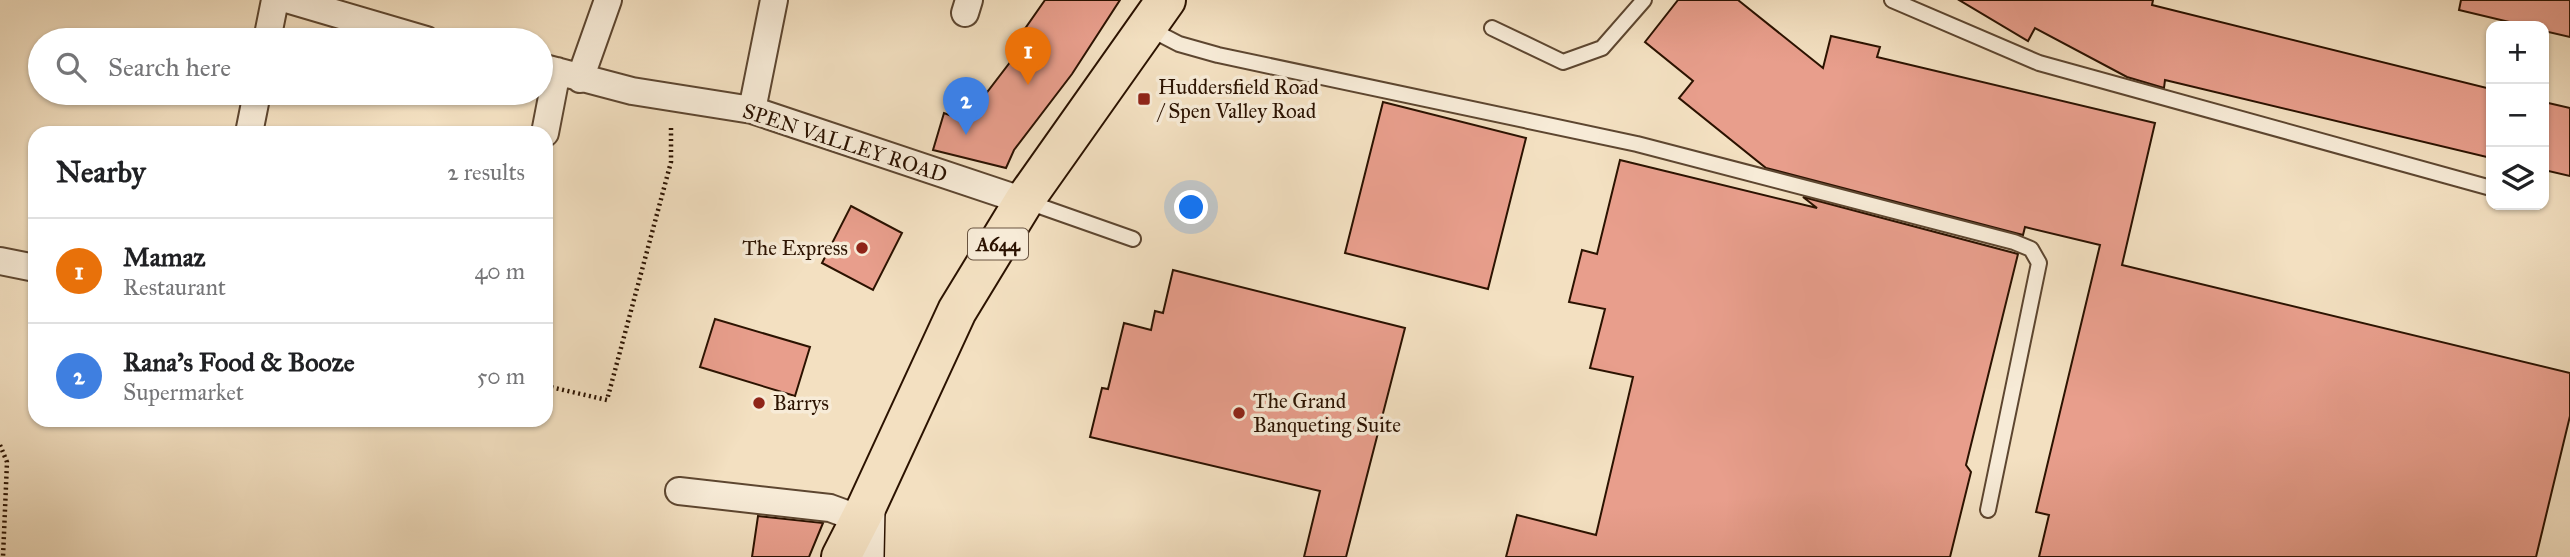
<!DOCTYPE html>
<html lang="en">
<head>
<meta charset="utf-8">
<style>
  :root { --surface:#fff; --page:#f6f6f6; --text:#202124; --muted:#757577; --line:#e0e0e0; --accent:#111827 }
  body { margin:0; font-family:"IM FELL Great Primer",serif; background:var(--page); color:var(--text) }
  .controls { position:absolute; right:21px; top:21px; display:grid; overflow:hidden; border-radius:14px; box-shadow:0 2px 5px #0004 }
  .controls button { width:63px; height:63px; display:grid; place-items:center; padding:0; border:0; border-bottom:2px solid var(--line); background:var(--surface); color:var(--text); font:35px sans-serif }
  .you { position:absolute; left:1192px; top:208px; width:24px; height:24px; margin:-18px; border:5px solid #fff; border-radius:50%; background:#1a73e8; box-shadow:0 0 0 10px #1a73e833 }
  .badge { display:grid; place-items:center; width:46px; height:46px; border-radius:50%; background:var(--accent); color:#fff; font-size:23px; font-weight:700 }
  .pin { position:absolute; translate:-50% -58px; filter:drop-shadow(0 2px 4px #0008) }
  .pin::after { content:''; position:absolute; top:37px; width:24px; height:21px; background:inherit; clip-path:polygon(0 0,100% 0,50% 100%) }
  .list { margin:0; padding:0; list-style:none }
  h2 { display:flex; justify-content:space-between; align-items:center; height:91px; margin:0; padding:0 28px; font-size:30px }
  h2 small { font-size:23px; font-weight:400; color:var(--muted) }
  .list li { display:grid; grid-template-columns:46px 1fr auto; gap:21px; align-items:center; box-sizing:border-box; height:105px; padding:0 28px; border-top:2px solid var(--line) }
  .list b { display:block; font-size:26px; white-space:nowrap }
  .list p { margin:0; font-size:23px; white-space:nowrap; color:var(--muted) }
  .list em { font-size:23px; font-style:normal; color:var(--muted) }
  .icon { flex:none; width:38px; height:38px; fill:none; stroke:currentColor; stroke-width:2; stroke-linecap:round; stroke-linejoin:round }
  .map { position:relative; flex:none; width:2570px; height:557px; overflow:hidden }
  .search { position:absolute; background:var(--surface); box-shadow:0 2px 5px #0004; left:28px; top:28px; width:525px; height:77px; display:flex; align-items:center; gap:18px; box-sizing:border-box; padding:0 24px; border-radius:38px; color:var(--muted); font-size:26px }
  .panel { position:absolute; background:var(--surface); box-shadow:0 2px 5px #0004; left:28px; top:126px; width:525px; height:301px; border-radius:21px }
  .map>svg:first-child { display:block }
  .building { fill:#e89e8c; stroke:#2b1200; stroke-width:2 }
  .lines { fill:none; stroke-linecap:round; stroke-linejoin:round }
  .lane-casing { stroke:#5d4630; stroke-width:18 }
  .street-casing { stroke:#5d4630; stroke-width:30 }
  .secondary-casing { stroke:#2b1200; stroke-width:40 }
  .highway-casing { stroke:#2b1200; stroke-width:42 }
  .path { stroke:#2b1200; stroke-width:4.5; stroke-dasharray:2 3.5; stroke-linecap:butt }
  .lane { stroke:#f7ebd7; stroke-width:14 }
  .street { stroke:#f7ebd7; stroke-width:26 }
  .secondary { stroke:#f7ebd7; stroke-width:37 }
  .highway { stroke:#f3e0c1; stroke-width:38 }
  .poi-dot { fill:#8f2418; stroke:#f7ebd7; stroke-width:2.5 }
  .labels { text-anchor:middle; stroke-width:7; stroke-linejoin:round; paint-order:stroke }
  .shield { fill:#f7ebd7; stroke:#685340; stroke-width:2 }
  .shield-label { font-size:19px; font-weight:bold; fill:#2b1200 }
  .poi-label { font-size:21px; fill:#2b1200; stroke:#f7ebd7; text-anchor:start }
  .street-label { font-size:21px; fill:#2b1200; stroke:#f7ebd7 }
</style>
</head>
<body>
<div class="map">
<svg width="2570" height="557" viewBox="0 0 2570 557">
  <rect width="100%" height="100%" fill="#f3e0c1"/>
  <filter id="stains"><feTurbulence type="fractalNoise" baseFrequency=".00286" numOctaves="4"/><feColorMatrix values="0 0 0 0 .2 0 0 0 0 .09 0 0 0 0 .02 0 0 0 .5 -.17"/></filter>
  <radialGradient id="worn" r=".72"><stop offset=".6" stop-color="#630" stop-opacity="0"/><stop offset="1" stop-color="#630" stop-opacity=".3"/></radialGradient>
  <!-- building -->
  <path class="building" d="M1045,0H1120L1072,74L1014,150L1006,168L933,150L944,113L965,121L1014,57L1008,53Z
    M1678,0H1738L1823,68L1831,36L1880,47L1877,57L2155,123L2122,265L2570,373V416L2536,557H2039L2049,515L2036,512L2100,245L2025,227L2023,235L1766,168L1679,98L1693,81L1645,42Z
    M1959,0H2153L2152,5L2491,89V158L2165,80L2164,88L2127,77L2035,28L2028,41Z
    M2461,0H2570V37L2544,31V26H2526L2459,10Z
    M1383,102L1526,138L1488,289L1345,253Z
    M2544,102L2570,108V176L2544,170Z
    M1620,160L1817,208L1803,197L2018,254L1966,465L1971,472L1950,557H1506L1517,515L1596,535L1633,377L1590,368L1605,309L1569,302L1582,250L1597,254Z
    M851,206L902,233L873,290L822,263Z
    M1173,270L1405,328L1346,557H1304L1320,491L1090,437L1102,388L1108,389L1124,323L1151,330L1155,311L1163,313Z
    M715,319L810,347L795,396L700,367Z
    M758,516L823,523L809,557H752Z"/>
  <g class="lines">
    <defs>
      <path id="lane" d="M1892,0L2039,63L2491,188
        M1148,28L1179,44L1218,55L1637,144L2014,242L2031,249L2039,263L1988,510
        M1492,28L1563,62L1602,48L1644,0
        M1025,201L1133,239"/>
      <path id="street" d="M290,0L426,40
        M965,13L969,0
        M267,40L275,0
        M541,67L632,91L752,110L1024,201
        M580,79L608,0
        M752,110L774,0
        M249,133L257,93
        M545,133L557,71
        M0,261L35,268
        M679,491L830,508L860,519"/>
      <path id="secondary" d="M865,557L866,508"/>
      <path id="highway" d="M841,557L866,508L957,311L1024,201L1166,0"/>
    </defs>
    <!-- lane casing -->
    <use href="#lane" class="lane-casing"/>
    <!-- street casing -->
    <use href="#street" class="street-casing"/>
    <!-- secondary casing -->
    <use href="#secondary" class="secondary-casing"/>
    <!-- highway casing -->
    <use href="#highway" class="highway-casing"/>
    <!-- path -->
    <path class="path" d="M546,386L607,400L671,162V126
      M0,445L7,462L3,557"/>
    <!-- lane -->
    <use href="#lane" class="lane"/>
    <!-- street -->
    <use href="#street" class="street"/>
    <!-- secondary -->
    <use href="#secondary" class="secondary"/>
    <!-- highway -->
    <use href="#highway" class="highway"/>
  </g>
  <!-- markers -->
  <g class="poi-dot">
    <rect x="1137" y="92" width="14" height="14" rx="3.5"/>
    <circle cx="862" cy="248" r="7"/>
    <circle cx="759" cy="403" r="7"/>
    <circle cx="1239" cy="413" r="7"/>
  </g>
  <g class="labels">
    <!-- shield labels -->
    <rect class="shield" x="968" y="228.5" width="60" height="31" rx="5"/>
    <g class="shield-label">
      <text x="998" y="251">A644</text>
    </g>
    <!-- poi labels -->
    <g class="poi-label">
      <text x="1158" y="94">Huddersfield Road<tspan x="1158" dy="24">/ Spen Valley Road</tspan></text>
      <text x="848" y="255" text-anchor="end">The Express</text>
      <text x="1253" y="408">The Grand<tspan x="1253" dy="24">Banqueting Suite</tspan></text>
      <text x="773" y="410">Barrys</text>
    </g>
    <!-- street labels -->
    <g class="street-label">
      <text transform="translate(845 143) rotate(18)" y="7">SPEN VALLEY ROAD</text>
    </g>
  </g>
  <rect width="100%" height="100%" filter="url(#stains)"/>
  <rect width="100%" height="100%" fill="url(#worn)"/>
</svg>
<div class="controls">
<button>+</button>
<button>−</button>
<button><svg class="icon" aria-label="layers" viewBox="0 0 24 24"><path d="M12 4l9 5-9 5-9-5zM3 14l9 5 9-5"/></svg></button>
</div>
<div class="you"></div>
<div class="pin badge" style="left:1028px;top:85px;background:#e8710a">1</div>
<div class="pin badge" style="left:966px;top:135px;background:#3f7fe0">2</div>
<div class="search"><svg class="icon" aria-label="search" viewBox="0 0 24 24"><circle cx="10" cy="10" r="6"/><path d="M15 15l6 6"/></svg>Search here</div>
<section class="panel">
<h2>Nearby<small>2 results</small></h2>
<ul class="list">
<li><span class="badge" style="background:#e8710a">1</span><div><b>Mamaz</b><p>Restaurant</p></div><em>40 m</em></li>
<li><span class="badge" style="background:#3f7fe0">2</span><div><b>Rana's Food &amp; Booze</b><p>Supermarket</p></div><em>50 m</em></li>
</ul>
</section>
</div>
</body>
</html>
